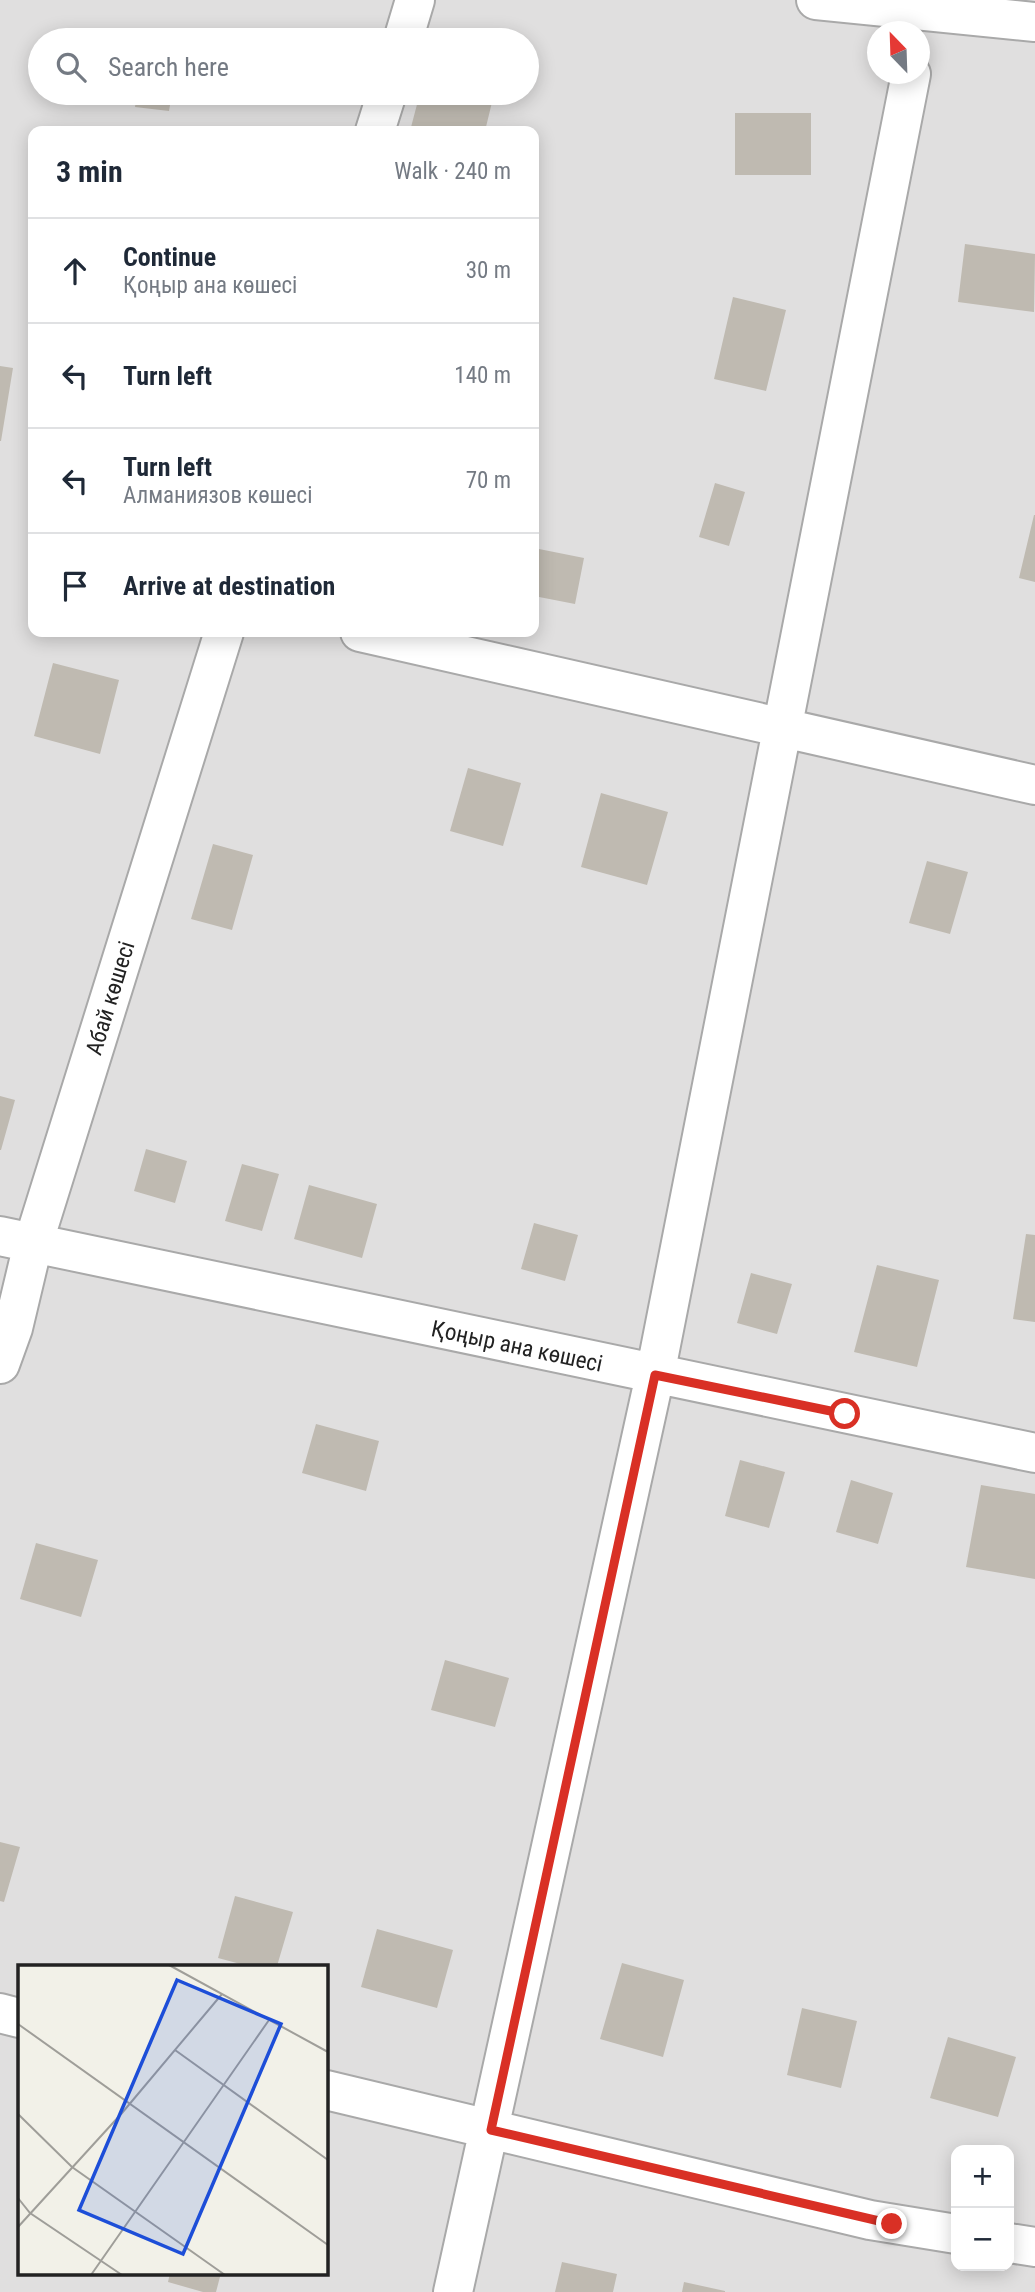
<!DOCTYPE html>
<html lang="en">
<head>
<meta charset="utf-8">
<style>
  :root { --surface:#fff; --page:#f6f6f7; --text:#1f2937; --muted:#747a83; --line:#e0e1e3 }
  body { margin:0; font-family:"Roboto Condensed",sans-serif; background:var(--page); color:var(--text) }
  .controls { position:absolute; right:21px; bottom:21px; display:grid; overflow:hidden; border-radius:14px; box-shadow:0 4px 18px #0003 }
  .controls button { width:63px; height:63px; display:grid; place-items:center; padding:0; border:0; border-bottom:2px solid var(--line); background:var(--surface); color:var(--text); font:35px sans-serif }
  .compass { position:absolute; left:867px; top:21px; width:63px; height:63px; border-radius:50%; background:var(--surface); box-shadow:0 4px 18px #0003; rotate:337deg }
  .stop { position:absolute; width:21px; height:21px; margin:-16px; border:5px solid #d93025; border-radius:50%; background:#fff }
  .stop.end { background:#d93025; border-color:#fff; box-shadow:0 2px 7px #0008 }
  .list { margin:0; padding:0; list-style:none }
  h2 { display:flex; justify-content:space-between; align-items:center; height:91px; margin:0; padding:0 28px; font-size:30px }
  h2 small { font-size:23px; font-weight:400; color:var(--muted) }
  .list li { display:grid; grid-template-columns:46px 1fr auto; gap:21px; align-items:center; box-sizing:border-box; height:105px; padding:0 28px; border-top:2px solid var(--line) }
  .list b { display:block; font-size:26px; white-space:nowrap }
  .list p { margin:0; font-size:23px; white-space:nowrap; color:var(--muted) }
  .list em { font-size:23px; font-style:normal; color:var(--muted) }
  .icon { flex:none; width:38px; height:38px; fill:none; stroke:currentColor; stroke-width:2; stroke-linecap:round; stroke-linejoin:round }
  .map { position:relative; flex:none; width:1035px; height:2292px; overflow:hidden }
  .search { position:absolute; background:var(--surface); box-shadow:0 4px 18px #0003; left:28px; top:28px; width:511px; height:77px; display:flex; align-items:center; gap:18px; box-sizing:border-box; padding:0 24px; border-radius:38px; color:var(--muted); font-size:26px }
  .panel { position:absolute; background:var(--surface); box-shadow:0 4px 18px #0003; left:28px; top:126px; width:511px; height:511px; border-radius:14px }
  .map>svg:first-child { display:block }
  .residential { fill:#e0dfdf; fill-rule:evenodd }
  .building { fill:#bfbab1 }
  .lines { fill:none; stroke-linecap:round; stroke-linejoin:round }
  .minor-casing { stroke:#a9a9a9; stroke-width:42 }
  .minor { stroke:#fff; stroke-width:38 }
  .route { stroke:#d93025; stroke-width:9 }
  .labels { text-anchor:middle; stroke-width:5; stroke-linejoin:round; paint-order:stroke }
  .street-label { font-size:23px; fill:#222; stroke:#fff }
  .inset-road { fill:none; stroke:#9f9e99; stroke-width:2 }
  .view { fill:#1d4ed8; fill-opacity:0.15; stroke:#1d4ed8; stroke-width:3.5 }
  .inset-edge { fill:none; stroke:#222; stroke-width:3.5 }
</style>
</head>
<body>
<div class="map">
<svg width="1035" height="2292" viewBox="0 0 1035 2292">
  <rect width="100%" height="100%" fill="#f2f1e8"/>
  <!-- residential -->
  <path class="residential" d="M0,0H1035V2292H0ZM878,32H920V74H878ZM40,40H527V93H40ZM33,131H534V632H33ZM19,1966H326V2273H19ZM956,2150H1009V2266H956Z"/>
  <!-- building -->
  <path class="building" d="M137,93H172L169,111L135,107Z
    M420,93H472L493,98L485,131H410Z
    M735,113H811V175H735Z
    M965,244L1035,254L1034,312L958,302Z
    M733,297L786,310L766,391L714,379Z
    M0,366L13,368L1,441H0Z
    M715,483L745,492L729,546L699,537Z
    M1034,515H1035V582L1019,578Z
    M534,548L584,558L575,604L534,596Z
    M53,663L119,680L100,754L34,736Z
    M468,768L521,783L503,846L450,831Z
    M601,793L668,812L647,885L581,867Z
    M213,844L253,855L232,930L191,919Z
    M927,861L968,872L950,934L909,923Z
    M0,1096L15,1100L1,1150H0Z
    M146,1149L187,1161L175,1203L134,1191Z
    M242,1164L279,1174L262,1231L225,1221Z
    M309,1185L377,1204L362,1258L294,1239Z
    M534,1223L578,1235L565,1281L521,1269Z
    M1026,1234L1035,1235V1322L1013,1319Z
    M877,1265L939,1280L917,1367L854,1352Z
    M751,1273L792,1284L777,1334L737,1323Z
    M316,1424L379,1441L366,1491L302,1473Z
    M740,1460L785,1472L769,1528L725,1516Z
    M851,1480L893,1493L878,1544L836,1532Z
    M981,1485L1035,1494V1579L966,1567Z
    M36,1543L98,1560L81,1617L20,1599Z
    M445,1660L509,1678L495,1727L431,1710Z
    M0,1842L20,1847L4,1902L0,1901Z
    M235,1896L293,1912L277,1966H248L218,1958Z
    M377,1929L453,1950L437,2008L361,1987Z
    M622,1963L684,1980L663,2057L600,2039Z
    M802,2008L857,2021L841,2088L787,2075Z
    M948,2037L1016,2057L998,2117L930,2098Z
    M562,2262L617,2274L613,2292H555Z
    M170,2273H221L216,2292H203L168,2282Z
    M684,2282L725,2291V2292H682Z"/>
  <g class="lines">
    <defs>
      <path id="minor" d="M816,0L1035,22
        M403,40L415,0
        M375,131L387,93
        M360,632L1035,785
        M0,1236L1035,1453
        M0,1364L13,1328L33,1244L224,632
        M0,2013L19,2018
        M326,2090L870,2220L956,2234
        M1009,2243L1035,2247
        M453,2292L655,1375L911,74"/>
    </defs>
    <!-- minor casing -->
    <use href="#minor" class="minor-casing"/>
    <!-- minor -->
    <use href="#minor" class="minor"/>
  </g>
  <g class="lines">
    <!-- route -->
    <path class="route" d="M845,1414L655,1375L491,2130L892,2224"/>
  </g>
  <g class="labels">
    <!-- street labels -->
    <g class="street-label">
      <text transform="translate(110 998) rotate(-73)" y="8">Абай көшесі</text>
      <text transform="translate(517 1346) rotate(12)" y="8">Қоңыр ана көшесі</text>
    </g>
  </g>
  <!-- overview -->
  <g transform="translate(18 1965)">
    <rect width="310" height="310" fill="#f2f1e8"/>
    <path class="inset-road" d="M151,0L310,87M0,59L310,280M157,85L310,195M0,149L54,202L207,310M0,233L12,248L104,310M0,262L104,148L204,29M73,310L251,55"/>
    <path class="view" d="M159,15L263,59L165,289L61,245Z"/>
    <rect width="310" height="310" class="inset-edge"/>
  </g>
</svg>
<div class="controls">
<button>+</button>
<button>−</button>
</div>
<svg class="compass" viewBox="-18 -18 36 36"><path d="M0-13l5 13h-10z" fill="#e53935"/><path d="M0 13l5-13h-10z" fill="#747a83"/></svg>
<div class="stop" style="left:845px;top:1414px"></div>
<div class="stop end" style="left:892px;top:2224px"></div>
<div class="search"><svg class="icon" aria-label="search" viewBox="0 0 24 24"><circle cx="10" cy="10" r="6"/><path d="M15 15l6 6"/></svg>Search here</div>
<section class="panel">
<h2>3 min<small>Walk · 240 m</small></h2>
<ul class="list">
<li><svg class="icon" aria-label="ahead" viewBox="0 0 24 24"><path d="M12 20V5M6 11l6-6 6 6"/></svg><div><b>Continue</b><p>Қоңыр ана көшесі</p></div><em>30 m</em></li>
<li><svg class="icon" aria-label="left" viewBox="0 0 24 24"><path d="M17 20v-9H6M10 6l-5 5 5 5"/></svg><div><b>Turn left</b></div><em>140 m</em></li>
<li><svg class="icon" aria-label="left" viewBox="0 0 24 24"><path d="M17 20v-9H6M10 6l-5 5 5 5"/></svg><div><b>Turn left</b><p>Алманиязов көшесі</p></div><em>70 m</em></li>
<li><svg class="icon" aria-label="arrive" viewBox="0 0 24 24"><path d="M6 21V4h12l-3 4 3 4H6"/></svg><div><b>Arrive at destination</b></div></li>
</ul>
</section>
</div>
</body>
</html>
